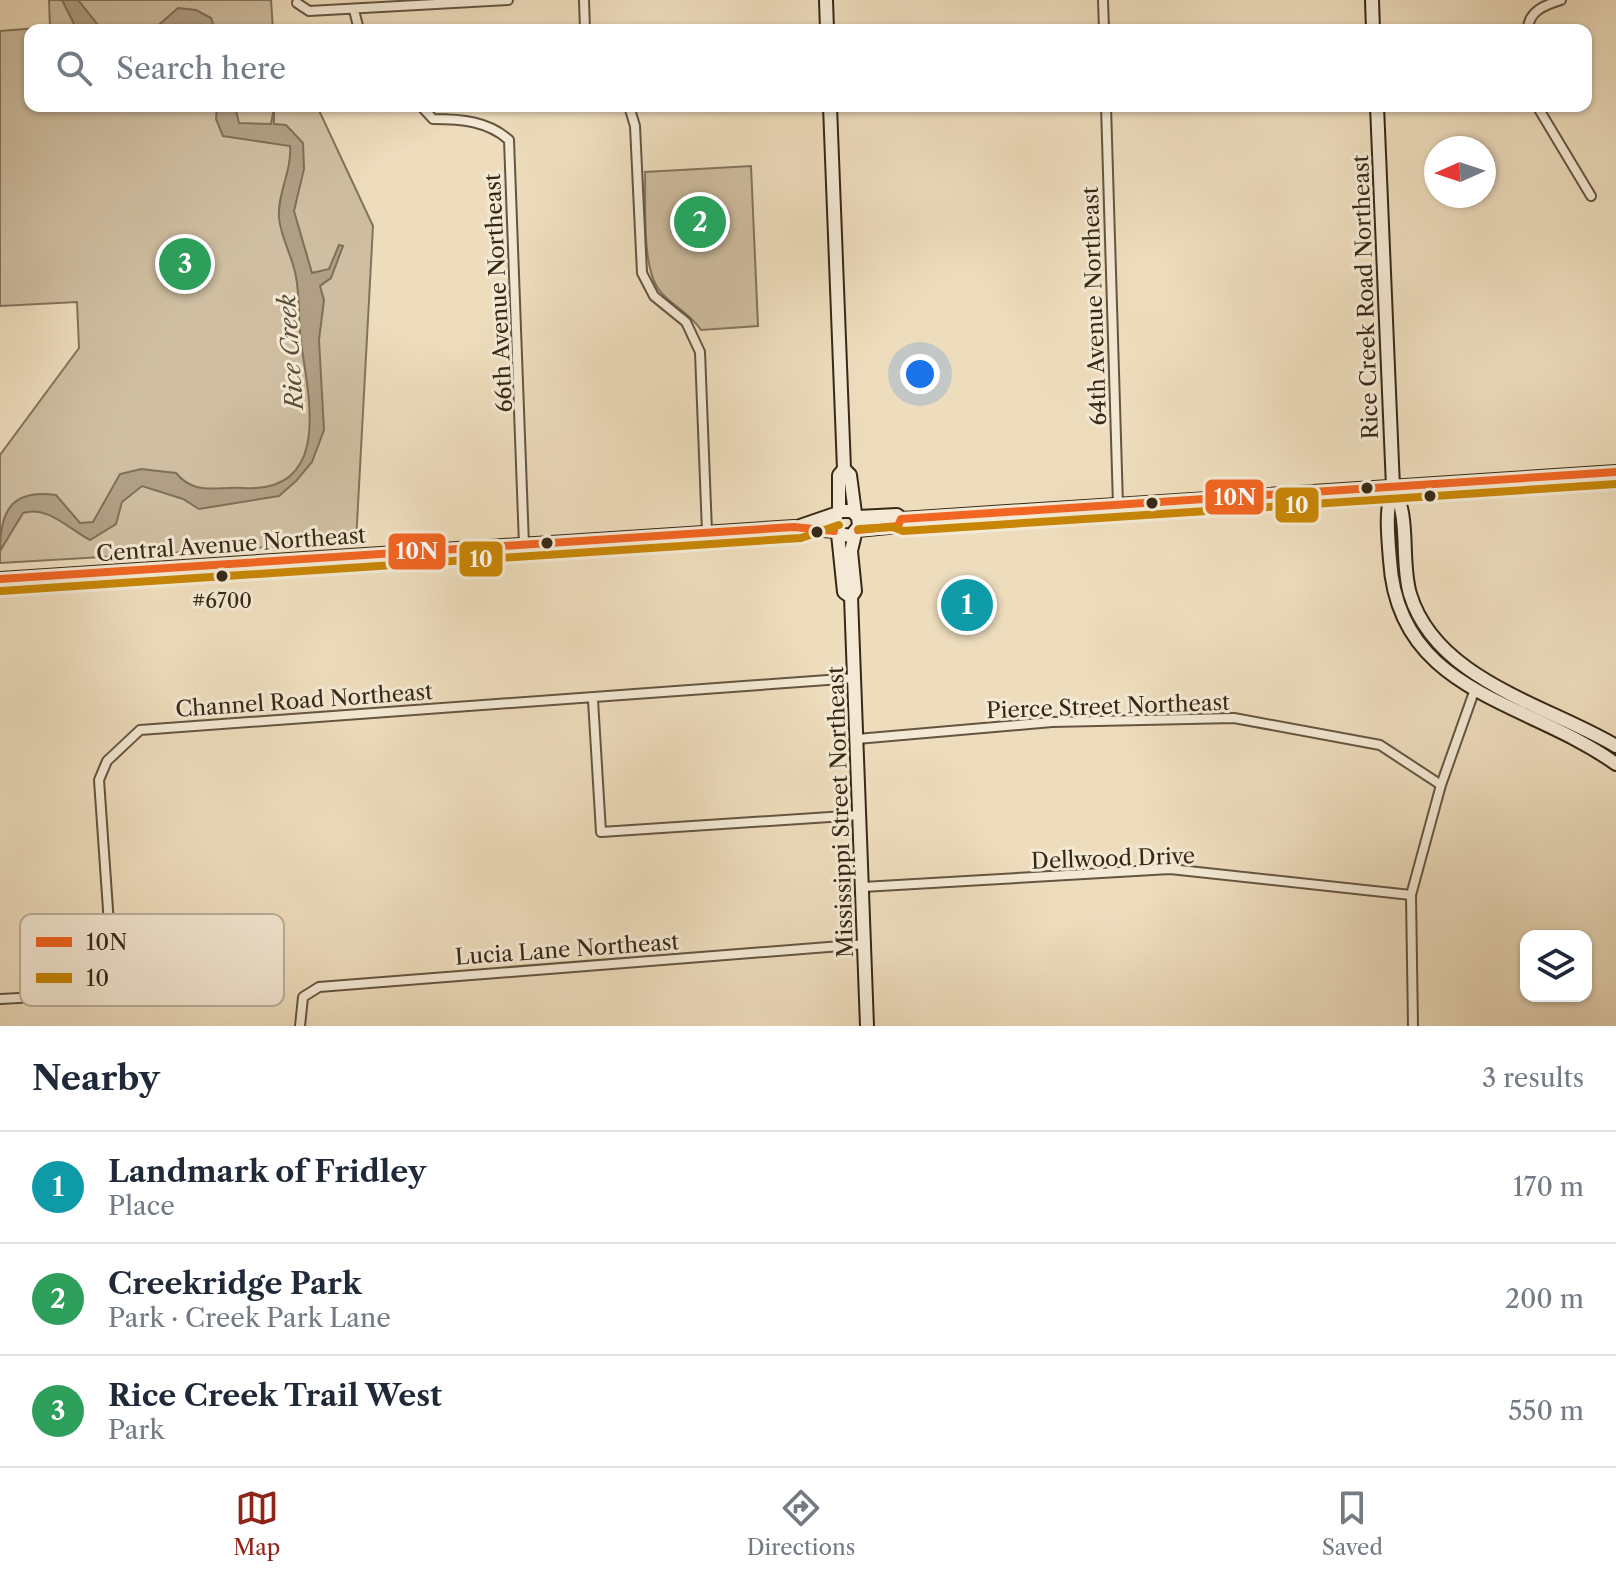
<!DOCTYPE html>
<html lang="en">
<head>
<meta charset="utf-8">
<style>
  :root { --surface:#fff; --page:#f6f6f7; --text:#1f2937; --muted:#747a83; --line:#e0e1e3; --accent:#8f2418 }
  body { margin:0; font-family:"Libre Caslon Text",serif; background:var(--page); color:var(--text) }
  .controls { position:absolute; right:24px; bottom:24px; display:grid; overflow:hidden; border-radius:16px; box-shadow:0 2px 6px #0004 }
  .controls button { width:72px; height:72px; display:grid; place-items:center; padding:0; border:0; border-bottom:2px solid var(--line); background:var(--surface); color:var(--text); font:40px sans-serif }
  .compass { position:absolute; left:1424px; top:136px; width:72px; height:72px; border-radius:50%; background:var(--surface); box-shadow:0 2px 6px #0004; rotate:267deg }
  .you { position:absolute; left:920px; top:374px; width:28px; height:28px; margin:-20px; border:6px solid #fff; border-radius:50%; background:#1a73e8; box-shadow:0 0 0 12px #1a73e833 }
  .badge { display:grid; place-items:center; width:52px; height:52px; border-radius:50%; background:var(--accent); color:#fff; font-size:26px; font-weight:700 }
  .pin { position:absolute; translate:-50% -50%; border:4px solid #fff; box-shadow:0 2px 8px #0006 }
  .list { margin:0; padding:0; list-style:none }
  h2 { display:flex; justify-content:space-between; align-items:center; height:104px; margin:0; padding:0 32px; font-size:34px }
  h2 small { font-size:26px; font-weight:400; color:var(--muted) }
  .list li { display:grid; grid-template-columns:52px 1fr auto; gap:24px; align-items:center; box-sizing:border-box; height:112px; padding:0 32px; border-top:2px solid var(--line) }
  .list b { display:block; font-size:30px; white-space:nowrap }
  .list p { margin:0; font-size:26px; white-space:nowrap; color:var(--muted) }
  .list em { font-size:26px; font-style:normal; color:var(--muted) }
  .icon { flex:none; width:44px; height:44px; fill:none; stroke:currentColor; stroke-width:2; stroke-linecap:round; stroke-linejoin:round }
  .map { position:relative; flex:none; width:1616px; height:1026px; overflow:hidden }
  .search { position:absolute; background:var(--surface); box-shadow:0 2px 6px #0004; left:24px; right:24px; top:24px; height:88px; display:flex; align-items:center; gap:20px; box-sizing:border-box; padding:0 28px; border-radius:16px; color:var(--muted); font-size:30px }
  .sheet { height:440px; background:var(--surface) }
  nav { display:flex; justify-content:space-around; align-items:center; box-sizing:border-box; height:112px; border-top:2px solid var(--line); background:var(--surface); font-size:22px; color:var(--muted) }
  nav a { display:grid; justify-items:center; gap:4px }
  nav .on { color:var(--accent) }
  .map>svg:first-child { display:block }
  .green { fill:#cfbea1; stroke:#83735c; stroke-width:2 }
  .water { fill:#b09f84; stroke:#806f58; stroke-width:2 }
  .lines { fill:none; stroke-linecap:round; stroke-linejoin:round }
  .street-casing { stroke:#655540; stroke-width:12 }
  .secondary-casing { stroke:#372816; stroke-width:16 }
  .street { stroke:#f4e9d4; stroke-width:8 }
  .secondary { stroke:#f4e9d4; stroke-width:12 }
  .bus-1-casing { stroke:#f4e9d4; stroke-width:14 }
  .bus-2-casing { stroke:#f4e9d4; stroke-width:14 }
  .bus-1 { stroke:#f26522; stroke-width:8 }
  .bus-2 { stroke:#c78606; stroke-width:8 }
  .bus-dot { fill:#372816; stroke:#f4e9d4; stroke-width:3 }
  .labels { text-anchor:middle; stroke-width:6; stroke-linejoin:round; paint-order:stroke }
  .bus-label { font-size:20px; fill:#372816; stroke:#f4e9d4 }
  .street-label { font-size:22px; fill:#372816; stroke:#f4e9d4 }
  .water-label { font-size:24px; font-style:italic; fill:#5b4c37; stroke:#f4e9d4 }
  .key { fill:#f4e9d4; stroke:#bbaf9b; stroke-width:2 }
  .key-label { font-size:22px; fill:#372816 }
  .line-badge { stroke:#f4e9d4; stroke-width:3 }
  .badge-label { font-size:22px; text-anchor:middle; font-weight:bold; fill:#fff }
</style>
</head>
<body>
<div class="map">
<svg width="1616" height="1026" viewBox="0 0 1616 1026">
  <rect width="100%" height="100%" fill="#eeddbd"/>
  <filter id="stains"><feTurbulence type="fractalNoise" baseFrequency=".0025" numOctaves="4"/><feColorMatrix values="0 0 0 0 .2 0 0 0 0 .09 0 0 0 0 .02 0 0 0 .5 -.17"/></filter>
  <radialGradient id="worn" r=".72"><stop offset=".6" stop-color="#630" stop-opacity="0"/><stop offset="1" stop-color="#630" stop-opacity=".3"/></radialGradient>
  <!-- green -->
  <path class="green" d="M49,0H271L273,30H30V106H317L373,226L356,542L0,563V455L79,348L77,302L0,306V31L50,27Z
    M751,166L758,326L701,330C690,313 672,306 660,291C641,269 646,202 645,172Z"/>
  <!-- water -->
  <path class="water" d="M62,0H78L102,30H77Z
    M178,8L196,10L211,18L215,30L198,25L153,30Z
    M217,106H235L239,123L271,124L274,108V124L286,125L303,143L304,169L294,211L312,273L329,269L339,245L343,246L331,278L320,286L324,300L319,340L324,430L312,462L296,481L279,496L199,509L183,499L142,486L122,502L116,524L90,540C69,529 47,505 23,513L0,551C0,510 12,489 56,495L80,523L93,522L120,474L141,469L176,473C195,496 216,486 243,488C332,494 309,398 301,343C298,321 300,297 296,277C293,257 281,239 279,218C277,194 292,171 290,146L223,136L216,119Z"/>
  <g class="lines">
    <defs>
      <path id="street" d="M584,0L585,30
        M1103,0L1104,30
        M297,3L309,11L508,0
        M354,10L359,30
        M1528,30C1528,11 1545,5 1561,0
        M421,106L433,119C461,119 488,121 509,140L524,545
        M629,106L635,126L642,273L654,296L686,322L700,352L707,532
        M1106,106L1118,505
        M1537,106L1591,196
        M593,700L601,832L860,815
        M857,739L1052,722L1234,718L1380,745L1441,785
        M863,887L1170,869L1411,895
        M0,999L95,994L113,982L99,780L107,761L140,730L855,678
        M300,1026L303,997L319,987L866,944
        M1413,1026L1411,895L1441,785L1475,689"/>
      <path id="secondary" d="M826,0L827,30
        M1372,0L1373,30
        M830,106L844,469L850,475L855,513
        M1377,106L1393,487C1385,510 1388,535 1390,560C1398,694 1528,700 1616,764
        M1393,487C1411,518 1400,560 1410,594C1436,680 1547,705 1616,746
        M839,511H852L858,517L859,526L851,536L838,534L832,523L839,511V475L844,469
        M858,517L897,515L902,519L1616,472
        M800,526L835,514
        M858,530L898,526L901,519
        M838,534L844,592L851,597
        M855,534L851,551L855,591L851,597L867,1026
        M0,579L794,527L834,531"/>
    </defs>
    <!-- street casing -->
    <use href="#street" class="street-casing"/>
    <!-- secondary casing -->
    <use href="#secondary" class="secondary-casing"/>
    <!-- street -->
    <use href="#street" class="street"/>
    <!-- secondary -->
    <use href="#secondary" class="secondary"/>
    <defs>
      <path id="bus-1" d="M858,530L898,526L901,519L1616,472
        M0,579L794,527L834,531"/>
      <path id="bus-2" d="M859,529L893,527L903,531L1616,484
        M1,591L801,538L839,525"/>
    </defs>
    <!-- bus-1 casing -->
    <use href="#bus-1" class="bus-1-casing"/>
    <!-- bus-2 casing -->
    <use href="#bus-2" class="bus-2-casing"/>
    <!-- bus-1 -->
    <use href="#bus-1" class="bus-1"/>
    <!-- bus-2 -->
    <use href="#bus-2" class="bus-2"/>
  </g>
  <!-- markers -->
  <g class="bus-dot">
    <circle cx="1367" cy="488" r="7"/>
    <circle cx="1430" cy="496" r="7"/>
    <circle cx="1152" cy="503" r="7"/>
    <circle cx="817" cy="532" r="7"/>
    <circle cx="547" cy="543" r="7"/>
    <circle cx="222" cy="576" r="7"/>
  </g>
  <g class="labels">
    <!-- bus labels -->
    <g class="bus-label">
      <text x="222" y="608">#6700</text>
    </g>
    <!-- street labels -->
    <g class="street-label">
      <text transform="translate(498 293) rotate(-93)" y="8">66th Avenue Northeast</text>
      <text transform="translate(1365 297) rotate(-92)" y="8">Rice Creek Road Northeast</text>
      <text transform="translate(1094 306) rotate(-92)" y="8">64th Avenue Northeast</text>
      <text transform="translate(231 544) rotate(-4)" y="8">Central Avenue Northeast</text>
      <text transform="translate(304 700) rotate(-4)" y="8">Channel Road Northeast</text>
      <text transform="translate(1108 706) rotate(-2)" y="8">Pierce Street Northeast</text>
      <text transform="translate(840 812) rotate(-92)" y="8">Mississippi Street Northeast</text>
      <text transform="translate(1113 858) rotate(-2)" y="8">Dellwood Drive</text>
      <text transform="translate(567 949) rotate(-4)" y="8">Lucia Lane Northeast</text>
    </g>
    <!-- water labels -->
    <g class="water-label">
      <text transform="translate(291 352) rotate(-94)" y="8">Rice Creek</text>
    </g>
  </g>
  <!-- legend -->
  <rect x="20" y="914" width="264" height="92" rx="12" class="key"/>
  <rect x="36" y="937" width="36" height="10" fill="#f26522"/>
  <rect x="36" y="973" width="36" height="10" fill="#c78606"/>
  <g class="key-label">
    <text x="86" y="950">10N</text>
    <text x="86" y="986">10</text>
  </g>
  <g class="line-badge">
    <rect x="1204" y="478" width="61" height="38" rx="8" fill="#f26522"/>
    <rect x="1274" y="486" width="46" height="38" rx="8" fill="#c78606"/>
    <rect x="387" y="532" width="60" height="39" rx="8" fill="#f26522"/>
    <rect x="458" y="540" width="46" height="38" rx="8" fill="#c78606"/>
  </g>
  <g class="badge-label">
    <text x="1235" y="505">10N</text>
    <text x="1297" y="513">10</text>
    <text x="417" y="559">10N</text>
    <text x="481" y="567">10</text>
  </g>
  <rect width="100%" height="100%" filter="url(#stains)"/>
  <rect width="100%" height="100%" fill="url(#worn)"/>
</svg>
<div class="controls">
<button><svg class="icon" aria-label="layers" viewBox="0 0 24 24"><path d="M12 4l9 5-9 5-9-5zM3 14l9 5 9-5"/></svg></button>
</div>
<svg class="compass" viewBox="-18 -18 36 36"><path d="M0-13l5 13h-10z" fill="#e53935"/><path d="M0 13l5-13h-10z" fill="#747a83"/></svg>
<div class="you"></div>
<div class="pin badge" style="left:967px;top:605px;background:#0f9aa8">1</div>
<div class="pin badge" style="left:700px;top:222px;background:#2e9e5b">2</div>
<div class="pin badge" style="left:185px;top:264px;background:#2e9e5b">3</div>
<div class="search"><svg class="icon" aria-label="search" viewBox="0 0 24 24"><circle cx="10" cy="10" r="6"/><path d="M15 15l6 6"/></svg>Search here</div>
</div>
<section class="sheet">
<h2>Nearby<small>3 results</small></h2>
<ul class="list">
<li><span class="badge" style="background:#0f9aa8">1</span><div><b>Landmark of Fridley</b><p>Place</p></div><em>170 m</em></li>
<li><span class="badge" style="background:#2e9e5b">2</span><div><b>Creekridge Park</b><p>Park · Creek Park Lane</p></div><em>200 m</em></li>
<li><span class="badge" style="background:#2e9e5b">3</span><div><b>Rice Creek Trail West</b><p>Park</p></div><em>550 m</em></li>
</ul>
</section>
<nav>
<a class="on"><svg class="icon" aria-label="map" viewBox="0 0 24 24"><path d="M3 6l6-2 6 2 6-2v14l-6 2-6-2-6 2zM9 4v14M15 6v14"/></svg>Map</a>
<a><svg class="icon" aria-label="directions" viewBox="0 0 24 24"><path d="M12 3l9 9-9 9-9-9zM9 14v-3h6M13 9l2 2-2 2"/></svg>Directions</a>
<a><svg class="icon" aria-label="saved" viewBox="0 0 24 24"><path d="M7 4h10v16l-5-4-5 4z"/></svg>Saved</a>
</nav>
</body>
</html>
